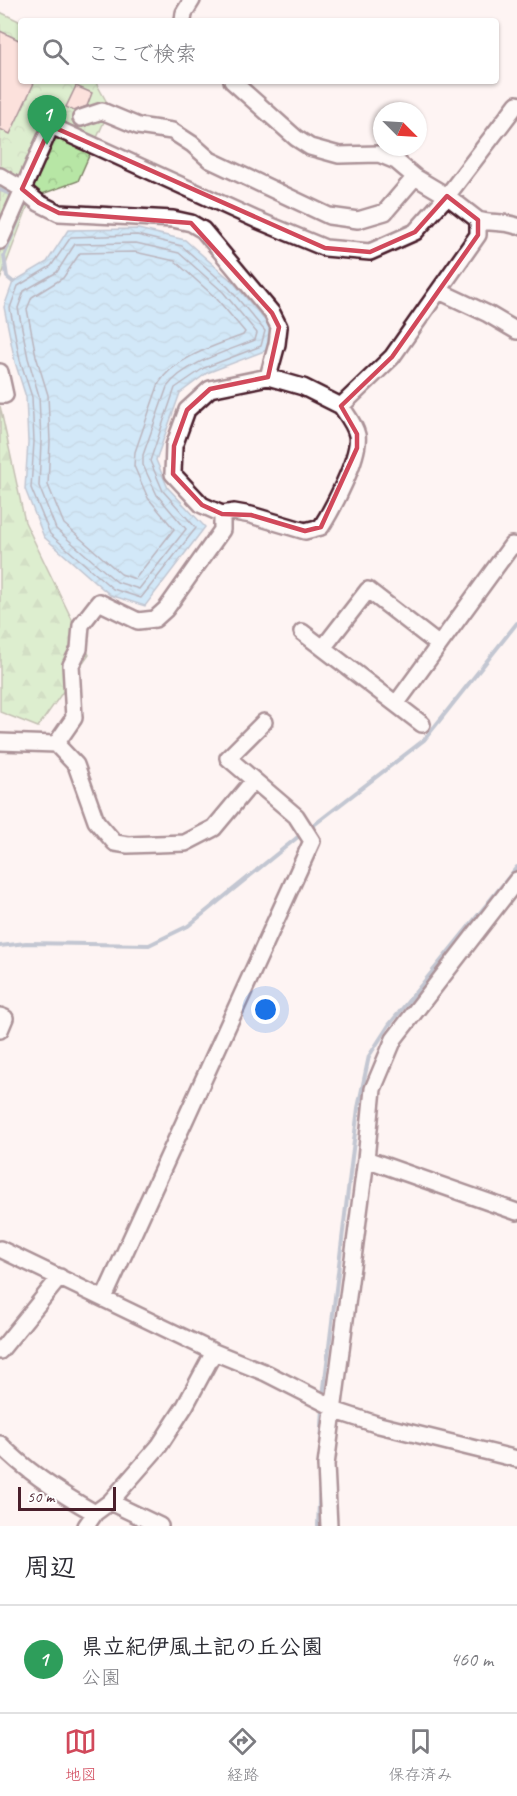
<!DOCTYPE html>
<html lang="ja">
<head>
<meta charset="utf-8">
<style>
  :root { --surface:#fff; --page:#f2f2f3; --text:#2b2b33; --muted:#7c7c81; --line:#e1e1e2; --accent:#d1495b }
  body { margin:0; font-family:Caveat,"Klee One",sans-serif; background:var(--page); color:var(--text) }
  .compass { position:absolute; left:373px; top:102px; width:54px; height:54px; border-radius:50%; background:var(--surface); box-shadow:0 2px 4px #0004; rotate:114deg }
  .scale { position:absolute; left:18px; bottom:15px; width:98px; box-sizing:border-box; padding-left:6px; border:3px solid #4a1f2b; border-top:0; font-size:16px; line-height:21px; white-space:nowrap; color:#4a1f2b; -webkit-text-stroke:4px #fff; paint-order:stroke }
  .you { position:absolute; left:266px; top:1010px; width:21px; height:21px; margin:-15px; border:4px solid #fff; border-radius:50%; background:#1a73e8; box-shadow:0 0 0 9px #1a73e833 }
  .badge { display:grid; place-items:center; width:39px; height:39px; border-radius:50%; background:var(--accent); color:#fff; font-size:20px; font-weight:700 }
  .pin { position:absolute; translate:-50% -50px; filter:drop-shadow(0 2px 3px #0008) }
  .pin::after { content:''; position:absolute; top:32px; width:21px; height:18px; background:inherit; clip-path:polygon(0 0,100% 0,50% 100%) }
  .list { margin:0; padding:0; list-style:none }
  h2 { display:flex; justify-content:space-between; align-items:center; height:78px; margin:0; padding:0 24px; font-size:26px }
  h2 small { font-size:20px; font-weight:400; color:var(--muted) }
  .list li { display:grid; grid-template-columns:39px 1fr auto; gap:18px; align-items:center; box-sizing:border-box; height:108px; padding:0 24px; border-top:2px solid var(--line) }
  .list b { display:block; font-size:22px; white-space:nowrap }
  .list p { margin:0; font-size:20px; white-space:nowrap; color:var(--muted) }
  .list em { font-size:20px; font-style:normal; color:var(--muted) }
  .icon { flex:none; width:33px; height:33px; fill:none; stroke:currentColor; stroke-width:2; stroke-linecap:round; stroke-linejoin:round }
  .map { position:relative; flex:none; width:517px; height:1526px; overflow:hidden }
  .search { position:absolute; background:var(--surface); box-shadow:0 2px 4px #0004; left:18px; right:18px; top:18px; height:66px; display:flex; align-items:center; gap:15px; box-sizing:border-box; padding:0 21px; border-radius:6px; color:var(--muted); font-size:22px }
  .sheet { height:186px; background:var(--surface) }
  nav { display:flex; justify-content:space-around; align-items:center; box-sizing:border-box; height:84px; border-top:2px solid var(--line); background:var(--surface); font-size:16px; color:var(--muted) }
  nav a { display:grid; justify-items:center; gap:3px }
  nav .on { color:var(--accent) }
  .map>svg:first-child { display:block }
  .forest { fill:url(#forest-firs); stroke:#808268; stroke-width:1.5 }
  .park { fill:url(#park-crowns); stroke:#808268; stroke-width:1.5 }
  .water { fill:url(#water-waves); stroke:#7c8faa; stroke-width:1.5 }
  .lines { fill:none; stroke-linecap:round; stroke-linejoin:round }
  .shore { stroke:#6b697f; stroke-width:1.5 }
  .stream { stroke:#7c8faa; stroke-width:4 }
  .building { fill:#facac2; stroke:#4a1f2b; stroke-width:1.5 }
  .minor-casing { stroke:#4a1f2b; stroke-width:20 }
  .minor { stroke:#fff; stroke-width:15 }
  .marked { fill:none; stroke:#d1495b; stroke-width:4.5; stroke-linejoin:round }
</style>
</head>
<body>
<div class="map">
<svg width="517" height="1526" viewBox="0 0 517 1526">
  <defs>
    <pattern id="forest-firs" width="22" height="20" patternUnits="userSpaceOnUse" patternTransform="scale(1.5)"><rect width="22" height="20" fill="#b7e6a5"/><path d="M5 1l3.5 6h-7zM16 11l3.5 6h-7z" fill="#9fc58e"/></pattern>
    <pattern id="park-crowns" width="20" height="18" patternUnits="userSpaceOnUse" patternTransform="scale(1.5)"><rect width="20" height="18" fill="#b7e6a5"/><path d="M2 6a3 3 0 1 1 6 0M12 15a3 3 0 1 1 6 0" fill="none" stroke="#9fc58e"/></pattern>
    <pattern id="water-waves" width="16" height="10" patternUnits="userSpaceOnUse" patternTransform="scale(1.5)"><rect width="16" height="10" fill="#9dd9fe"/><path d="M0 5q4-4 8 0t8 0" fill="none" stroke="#89bada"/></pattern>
  </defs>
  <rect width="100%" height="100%" fill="#fef4f3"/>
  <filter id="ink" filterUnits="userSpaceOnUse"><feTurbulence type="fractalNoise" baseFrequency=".0167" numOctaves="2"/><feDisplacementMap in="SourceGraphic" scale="12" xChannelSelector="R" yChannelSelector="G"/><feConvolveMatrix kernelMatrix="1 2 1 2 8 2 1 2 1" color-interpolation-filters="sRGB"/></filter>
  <g filter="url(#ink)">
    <!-- forest -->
    <path class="forest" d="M0,406L25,522L89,655L38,727L0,712Z"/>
    <!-- park -->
    <path class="park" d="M0,12L21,22V81H95L110,108L78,181L31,198L0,280Z"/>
    <!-- water -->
    <path class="water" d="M138,229L185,240L233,282L272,329L267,350L207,373L180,393L156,460L168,488L205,527L145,606L110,595L44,537L25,489L28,442L26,397L15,362L4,307L13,282L47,262L68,230Z"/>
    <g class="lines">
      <!-- shore -->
      <path class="shore" d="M137,235L182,246L228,287L265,331L261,346L204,368L175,388L150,461L163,491L196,528L141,598L113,589L50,534L31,488L34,442L32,397L20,360L10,308L18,286L51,266L71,237Z
        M136,243L179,253L223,292L257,333L255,340C228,351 184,363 167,387L143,455V465L157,495L186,529L139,589L117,582L56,529L39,486L41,442L39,396L28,358L18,308L24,291L57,272L75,244Z
        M135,252L175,261L216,298L245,332L243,335C217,345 174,358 159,383L135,452L134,466L148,498L174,529L135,579L121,574L64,524L48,485L50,442L48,395L36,356L27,309L32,297L63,278L80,253Z"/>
      <!-- stream -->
      <path class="stream" d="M0,190L10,194
        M13,282L7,277L4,256L24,206
        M310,828L424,740L517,623
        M0,946L26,943L149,945L188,926L304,832
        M323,1396L358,1108L369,1056L389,1025L517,867
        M321,1447L323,1407
        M318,1526L320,1479"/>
    </g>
    <!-- building -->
    <path class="building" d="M0,31L21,41V81H35L10,134L0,129Z
      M76,86L92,93L87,106L74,111L66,107Z"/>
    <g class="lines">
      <defs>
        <path id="minor" d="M183,21L184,13L192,0
          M81,118L102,111L138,126L172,131L192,144L210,160L329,216L358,220L385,212L415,177
          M0,176L22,189L39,203L59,213L173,219L191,223L203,230L272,313L279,327L277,344L268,377
          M478,220C492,224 503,221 517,226
          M0,241L51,126L257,220L325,248L370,252L415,232L447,196L517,104
          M439,291L488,314L517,331
          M0,372L5,395H0
          M222,514L234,512L251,515L305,531L321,527C332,510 361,455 357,435C355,425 347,415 341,406
          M302,632L422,724
          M323,648L368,590L439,645
          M396,704L512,545L517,546
          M0,742L56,744L74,718L71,665L79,649L81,625L99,602L138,621L155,619L166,609L222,530V514L202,505L173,474L174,446L187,410L210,389L268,377L303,387L341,406L392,357L478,235V220L447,196L415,177L396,161L379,154L339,155L310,147L296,138L232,81
          M56,744L76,765L96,821L115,843L128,845L185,843L214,828L254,780
          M0,1016L5,1018L0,1030
          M366,1159L517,1212
          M0,1249L214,1352L266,1373L333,1407
          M104,1298L312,841L296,816L228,758L264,722
          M0,1351L60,1277
          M333,1410L379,1425L517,1459
          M0,1444C27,1472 61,1494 95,1513
          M110,1502L160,1526
          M86,1526L95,1513L110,1502L159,1446L185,1406L214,1352
          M329,1526L326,1465L366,1159L373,1089L394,1039L517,880"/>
      </defs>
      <!-- minor casing -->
      <use href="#minor" class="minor-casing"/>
      <!-- minor -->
      <use href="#minor" class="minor"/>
    </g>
  </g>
  <!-- marked area -->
  <path d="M0 0H517V1526H0ZM51,126L325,248L370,252L415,232L447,196L478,220V235L392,357L341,406L357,434V448L321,527L305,531L251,515L222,514L202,505L173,474L174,446L187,410L210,389L268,377L279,327L272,313L191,223L59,213L39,203L22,189Z" fill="#fef4f3" fill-opacity=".55" fill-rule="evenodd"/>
  <path class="marked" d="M51,126L325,248L370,252L415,232L447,196L478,220V235L392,357L341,406L357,434V448L321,527L305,531L251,515L222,514L202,505L173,474L174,446L187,410L210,389L268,377L279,327L272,313L191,223L59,213L39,203L22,189Z"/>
</svg>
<svg class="compass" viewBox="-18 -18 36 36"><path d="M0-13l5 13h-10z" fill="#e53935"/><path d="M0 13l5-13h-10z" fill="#7c7c81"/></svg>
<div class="scale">50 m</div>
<div class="you"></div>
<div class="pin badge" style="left:47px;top:145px;background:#2e9e5b">1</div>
<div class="search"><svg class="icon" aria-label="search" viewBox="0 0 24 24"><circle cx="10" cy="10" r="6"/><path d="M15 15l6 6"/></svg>ここで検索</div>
</div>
<section class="sheet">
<h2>周辺<small></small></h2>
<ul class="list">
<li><span class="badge" style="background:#2e9e5b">1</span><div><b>県立紀伊風土記の丘公園</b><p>公園</p></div><em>460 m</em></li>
</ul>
</section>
<nav>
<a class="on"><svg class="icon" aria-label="map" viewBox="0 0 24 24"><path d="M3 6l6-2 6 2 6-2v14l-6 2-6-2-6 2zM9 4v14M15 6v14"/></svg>地図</a>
<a><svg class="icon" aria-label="directions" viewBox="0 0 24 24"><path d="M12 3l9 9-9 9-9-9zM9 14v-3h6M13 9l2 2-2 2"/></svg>経路</a>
<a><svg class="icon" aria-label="saved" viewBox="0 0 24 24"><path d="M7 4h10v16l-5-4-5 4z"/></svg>保存済み</a>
</nav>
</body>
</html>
